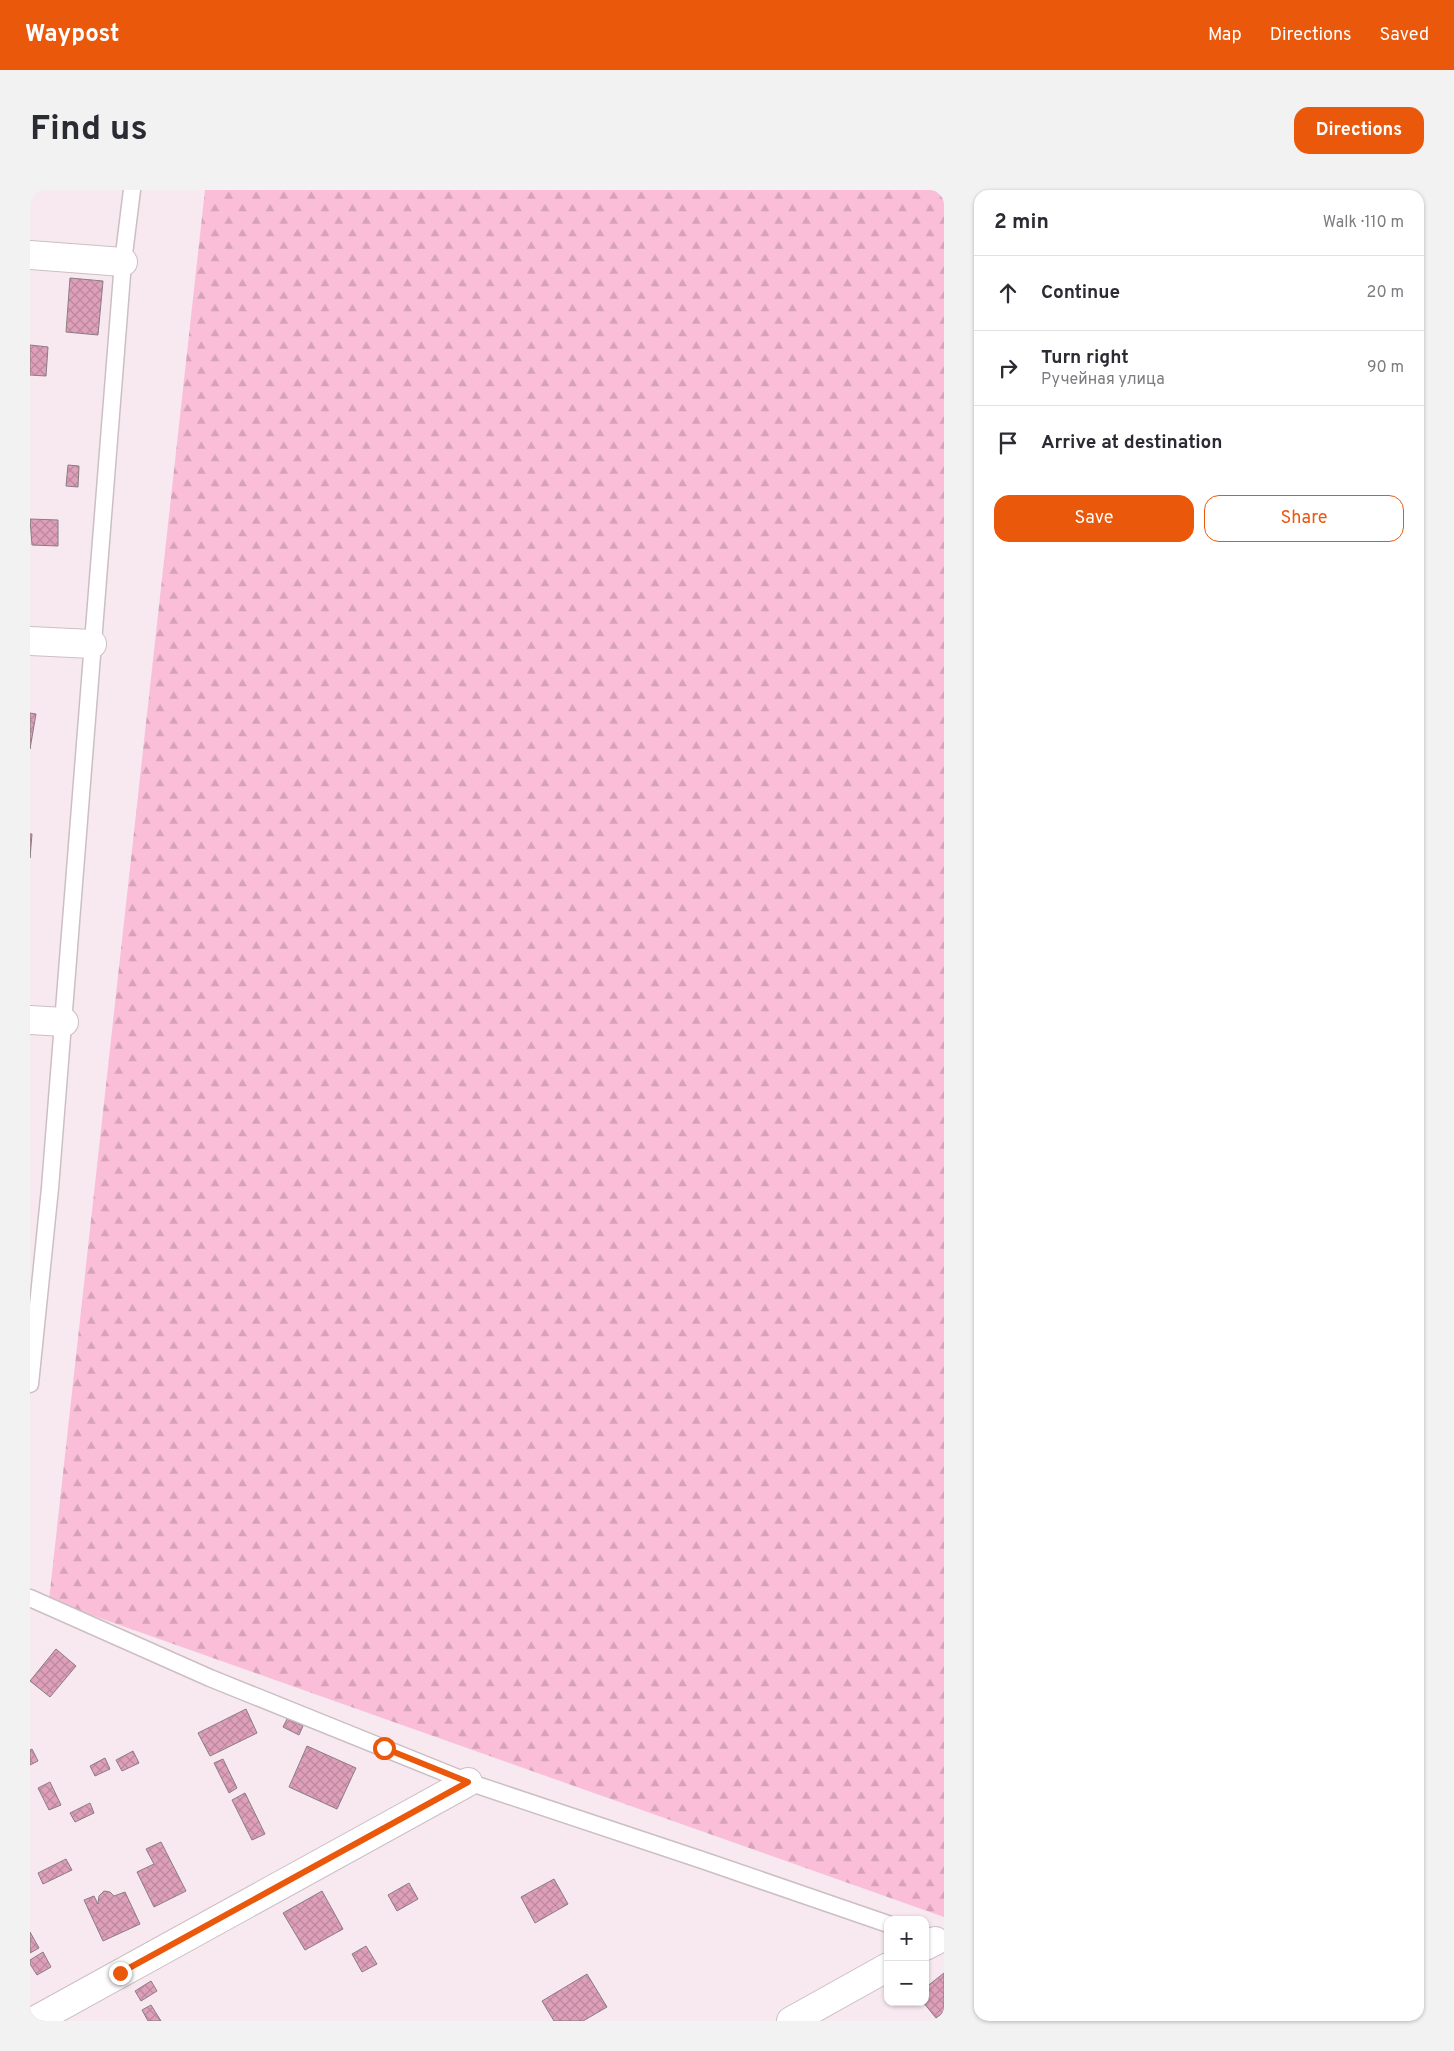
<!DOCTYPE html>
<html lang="en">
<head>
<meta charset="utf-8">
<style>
  :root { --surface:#fff; --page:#f2f2f3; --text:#2b2b33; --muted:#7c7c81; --line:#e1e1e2; --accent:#ea580c }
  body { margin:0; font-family:Overpass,sans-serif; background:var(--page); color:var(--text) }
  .controls { position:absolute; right:15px; bottom:15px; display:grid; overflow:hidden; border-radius:10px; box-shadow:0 1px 4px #0004 }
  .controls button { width:45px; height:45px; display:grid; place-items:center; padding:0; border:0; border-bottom:1px solid var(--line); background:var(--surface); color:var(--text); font:25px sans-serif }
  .stop { position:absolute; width:15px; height:15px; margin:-11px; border:4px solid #ea580c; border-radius:50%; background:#fff }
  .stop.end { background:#ea580c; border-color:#fff; box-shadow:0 1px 5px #0008 }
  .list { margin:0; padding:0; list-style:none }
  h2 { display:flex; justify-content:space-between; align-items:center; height:65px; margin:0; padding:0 20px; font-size:21px }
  h2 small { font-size:16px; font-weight:400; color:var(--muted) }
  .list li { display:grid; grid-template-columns:32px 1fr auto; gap:15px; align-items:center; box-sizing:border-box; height:75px; padding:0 20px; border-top:1px solid var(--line) }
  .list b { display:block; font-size:19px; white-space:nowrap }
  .list p { margin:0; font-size:16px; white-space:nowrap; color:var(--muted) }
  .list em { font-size:16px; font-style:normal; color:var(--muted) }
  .actions { display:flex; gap:10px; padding:15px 20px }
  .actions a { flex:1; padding:11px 0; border:1px solid var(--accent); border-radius:15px; text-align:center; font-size:18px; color:var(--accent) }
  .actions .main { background:var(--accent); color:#fff }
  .icon { flex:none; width:28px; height:28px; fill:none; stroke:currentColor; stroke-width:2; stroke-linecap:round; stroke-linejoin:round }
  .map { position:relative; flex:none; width:914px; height:1831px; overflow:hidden; border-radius:15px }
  header { display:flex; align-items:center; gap:30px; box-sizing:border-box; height:70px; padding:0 25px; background:var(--accent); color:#fff }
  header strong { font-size:24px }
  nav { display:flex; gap:28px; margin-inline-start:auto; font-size:18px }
  .intro { display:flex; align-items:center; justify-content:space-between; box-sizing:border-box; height:120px; padding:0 30px }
  h1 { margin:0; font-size:35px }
  .button { padding:12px 22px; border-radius:15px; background:var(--accent); color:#fff; font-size:18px; font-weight:700 }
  main { display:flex; gap:30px; padding:0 30px }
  aside { flex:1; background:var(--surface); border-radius:15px; box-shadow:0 1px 4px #0004 }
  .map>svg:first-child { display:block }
  .forest { fill:url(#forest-firs) }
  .building { fill:url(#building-cross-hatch); stroke:#8a7d82 }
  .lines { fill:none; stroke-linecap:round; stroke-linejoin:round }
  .lane-casing { stroke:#ccbfc4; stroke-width:19 }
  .street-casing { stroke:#ccbfc4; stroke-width:30 }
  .lane { stroke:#fff; stroke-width:16 }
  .street { stroke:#fff; stroke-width:28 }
  .route { stroke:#ea580c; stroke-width:6 }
</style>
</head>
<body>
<header>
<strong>Waypost</strong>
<nav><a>Map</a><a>Directions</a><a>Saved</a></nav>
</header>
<div class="intro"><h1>Find us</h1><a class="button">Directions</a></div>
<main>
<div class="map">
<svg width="914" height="1831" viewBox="0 0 914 1831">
  <defs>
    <pattern id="forest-firs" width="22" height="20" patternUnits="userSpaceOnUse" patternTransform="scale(1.25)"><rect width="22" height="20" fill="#fabed8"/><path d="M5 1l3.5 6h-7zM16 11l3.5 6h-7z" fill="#d6a2b8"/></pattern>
    <pattern id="building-cross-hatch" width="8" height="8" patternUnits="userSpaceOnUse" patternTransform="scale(1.25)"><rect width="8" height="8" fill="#dd9fb9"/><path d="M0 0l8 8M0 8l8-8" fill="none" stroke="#bd889e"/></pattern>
  </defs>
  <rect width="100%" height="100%" fill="#f7e9ef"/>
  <!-- forest -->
  <path class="forest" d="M175,0H914V1727L19,1410Z"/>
  <!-- building -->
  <path class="building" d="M40,88L73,91L68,145L36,142Z
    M0,155L18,157L16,186L0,185Z
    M38,275L49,276L48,297L36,296Z
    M0,329L28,330V356L2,355Z
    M0,523L6,524L0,559Z
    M0,644H2L0,668Z
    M26,1459L46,1476L20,1507L0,1491Z
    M216,1519L227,1543L180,1566L168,1543Z
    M257,1529L273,1536L269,1545L253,1537Z
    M277,1556L326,1578L307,1619L259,1597Z
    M2,1559L8,1571L0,1575V1560Z
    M103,1561L109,1573L92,1581L86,1570Z
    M75,1568L80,1579L65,1586L60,1576Z
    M193,1569L207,1598L199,1603L184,1573Z
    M20,1592L31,1615L19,1620L8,1598Z
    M215,1603L235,1644L222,1650L202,1610Z
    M60,1613L64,1623L45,1632L40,1623Z
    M131,1652L156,1701L124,1717L107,1682L124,1674L116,1659Z
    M36,1669L42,1680L13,1694L8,1683Z
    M524,1689L538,1714L505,1733L491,1707Z
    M379,1693L388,1709L367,1721L358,1705Z
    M74,1701L80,1702L84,1706L95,1702L110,1734L73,1751L54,1710L64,1706L68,1714L69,1706Z
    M292,1701L313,1739L275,1760L253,1723Z
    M0,1742L9,1758L0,1763Z
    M336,1756L347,1774L332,1782L322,1764Z
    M13,1762L21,1777L7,1785L0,1774V1770Z
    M914,1783V1822L906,1828L893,1812H895V1798Z
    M557,1784L577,1817L553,1831H524L512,1811Z
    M121,1791L127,1801L111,1811L105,1801Z
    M121,1815L131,1831H118L112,1820Z"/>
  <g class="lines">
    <defs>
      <path id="lane" d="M0,1194L20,998L93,72L102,0
        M0,1408L180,1488L438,1592L672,1670L858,1734"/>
      <path id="street" d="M0,65L93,72
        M0,451L62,454
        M0,830L34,832
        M895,1756L905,1751
        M4,1831L438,1592
        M761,1831L858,1777"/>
    </defs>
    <!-- lane casing -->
    <use href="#lane" class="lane-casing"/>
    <!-- street casing -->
    <use href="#street" class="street-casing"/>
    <!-- lane -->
    <use href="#lane" class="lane"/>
    <!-- street -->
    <use href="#street" class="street"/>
  </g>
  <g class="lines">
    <!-- route -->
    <path class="route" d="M90,1783L438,1592L354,1558"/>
  </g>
</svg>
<div class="controls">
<button>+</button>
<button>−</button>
</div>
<div class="stop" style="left:354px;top:1558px"></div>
<div class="stop end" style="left:90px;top:1783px"></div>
</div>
<aside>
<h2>2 min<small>Walk · 110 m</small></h2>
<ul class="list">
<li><svg class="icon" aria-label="ahead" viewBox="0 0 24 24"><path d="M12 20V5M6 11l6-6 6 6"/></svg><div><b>Continue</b></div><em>20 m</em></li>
<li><svg class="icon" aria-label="right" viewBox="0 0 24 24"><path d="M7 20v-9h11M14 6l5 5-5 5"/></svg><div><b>Turn right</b><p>Ручейная улица</p></div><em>90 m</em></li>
<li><svg class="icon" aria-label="arrive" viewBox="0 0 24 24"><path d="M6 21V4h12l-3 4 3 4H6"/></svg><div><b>Arrive at destination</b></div></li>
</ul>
<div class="actions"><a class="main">Save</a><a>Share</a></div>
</aside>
</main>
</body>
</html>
